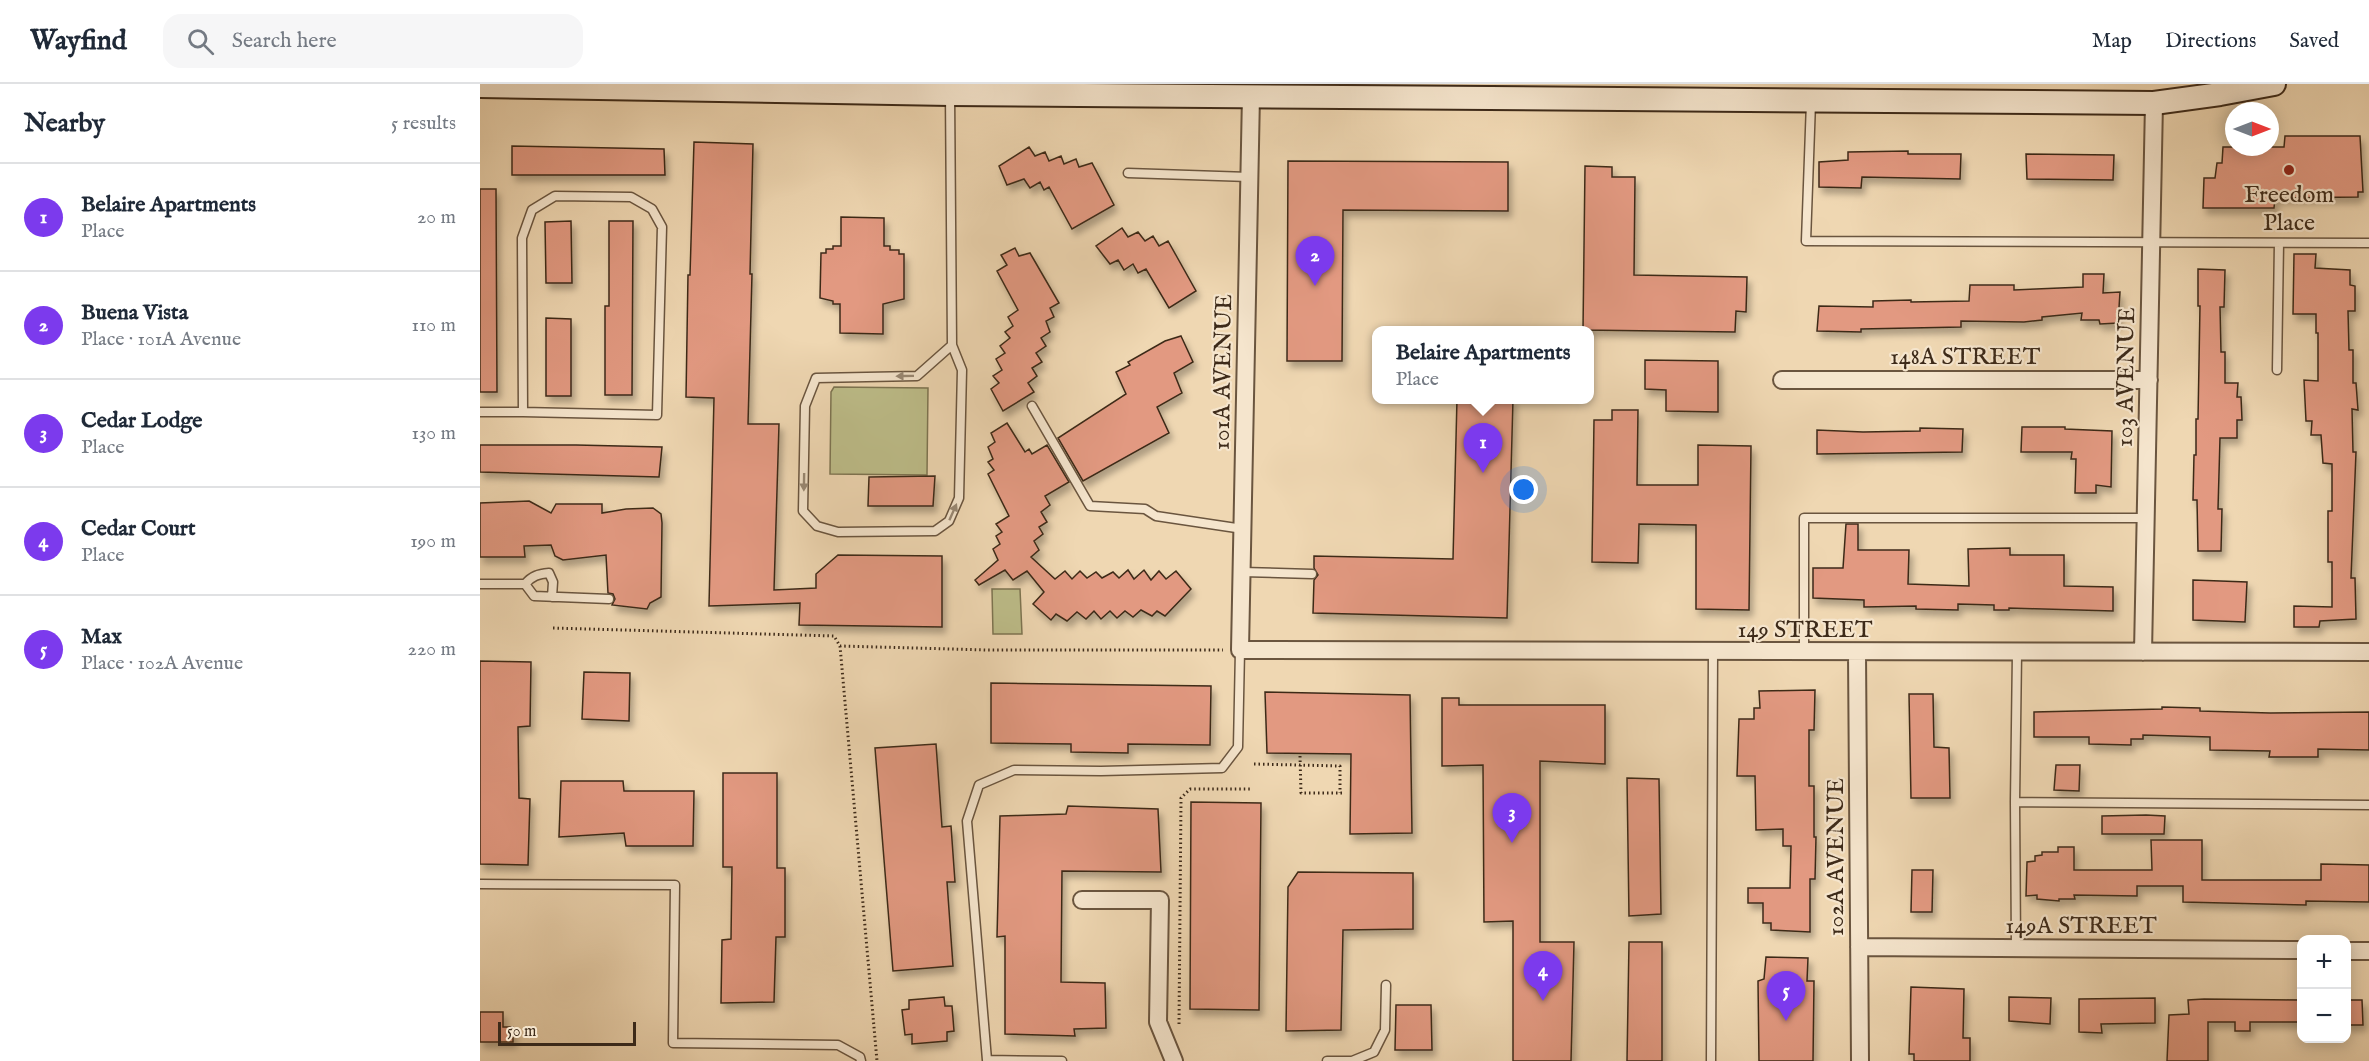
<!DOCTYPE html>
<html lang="en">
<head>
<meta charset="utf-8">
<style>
  :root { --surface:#fff; --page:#f6f6f7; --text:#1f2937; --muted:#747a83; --line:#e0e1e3; --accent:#7c3aed }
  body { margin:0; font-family:"IM FELL English",serif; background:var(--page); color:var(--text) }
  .controls { position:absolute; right:18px; bottom:18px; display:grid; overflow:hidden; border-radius:12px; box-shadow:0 3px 15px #0003 }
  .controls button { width:54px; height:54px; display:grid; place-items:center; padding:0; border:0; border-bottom:2px solid var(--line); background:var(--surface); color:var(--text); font:30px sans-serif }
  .compass { position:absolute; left:1745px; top:18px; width:54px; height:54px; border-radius:50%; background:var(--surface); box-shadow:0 3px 15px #0003; rotate:90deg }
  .scale { position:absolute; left:18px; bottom:15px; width:138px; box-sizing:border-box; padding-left:6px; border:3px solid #3d2a19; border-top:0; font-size:16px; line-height:21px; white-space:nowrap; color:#3d2a19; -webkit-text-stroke:4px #f5e5cd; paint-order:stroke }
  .you { position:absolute; left:1044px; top:406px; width:21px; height:21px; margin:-15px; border:4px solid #fff; border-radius:50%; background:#1a73e8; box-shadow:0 0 0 9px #1a73e833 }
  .badge { display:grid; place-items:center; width:39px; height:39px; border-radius:50%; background:var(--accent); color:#fff; font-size:20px; font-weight:700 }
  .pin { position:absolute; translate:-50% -50px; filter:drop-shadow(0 2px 3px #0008) }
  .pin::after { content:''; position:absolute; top:32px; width:21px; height:18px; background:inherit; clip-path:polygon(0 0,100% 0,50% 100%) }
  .popup { position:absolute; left:892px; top:242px; width:222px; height:78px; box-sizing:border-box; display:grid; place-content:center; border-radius:12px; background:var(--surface); filter:drop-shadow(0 2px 4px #0005); font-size:20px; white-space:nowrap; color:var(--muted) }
  .popup b { font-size:22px; color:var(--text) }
  .popup::after { content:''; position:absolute; left:50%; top:100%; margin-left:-12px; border:12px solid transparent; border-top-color:var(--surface) }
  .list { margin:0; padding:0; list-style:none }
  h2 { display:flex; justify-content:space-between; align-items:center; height:78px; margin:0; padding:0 24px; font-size:26px }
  h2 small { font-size:20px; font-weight:400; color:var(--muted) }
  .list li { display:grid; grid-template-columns:39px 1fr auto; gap:18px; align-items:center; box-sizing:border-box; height:108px; padding:0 24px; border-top:2px solid var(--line) }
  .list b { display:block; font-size:22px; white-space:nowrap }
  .list p { margin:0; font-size:20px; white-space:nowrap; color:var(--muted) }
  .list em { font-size:20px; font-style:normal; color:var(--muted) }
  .icon { flex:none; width:33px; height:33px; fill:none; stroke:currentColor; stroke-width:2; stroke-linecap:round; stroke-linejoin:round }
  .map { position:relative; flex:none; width:1889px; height:977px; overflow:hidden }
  header { display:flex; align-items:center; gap:36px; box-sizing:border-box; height:84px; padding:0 30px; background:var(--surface); border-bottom:2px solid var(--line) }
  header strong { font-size:28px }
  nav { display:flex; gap:33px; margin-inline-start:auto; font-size:21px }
  .search { width:420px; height:54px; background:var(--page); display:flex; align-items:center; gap:15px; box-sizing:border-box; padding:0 21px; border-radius:18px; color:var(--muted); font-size:22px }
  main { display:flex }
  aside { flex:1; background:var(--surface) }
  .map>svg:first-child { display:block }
  .green { fill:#bdbd89; stroke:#7d7451; stroke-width:1.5 }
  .building { fill:#e29981; stroke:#3d2a19; stroke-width:1.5; filter:url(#shadow) }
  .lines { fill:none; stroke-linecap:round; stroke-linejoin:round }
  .lane-casing { stroke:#6a553f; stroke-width:11 }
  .street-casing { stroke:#6a553f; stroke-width:20 }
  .secondary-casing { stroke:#3d2a19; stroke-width:26 }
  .path { stroke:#3d2a19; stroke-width:3; stroke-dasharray:1.5 3; stroke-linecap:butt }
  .lane { stroke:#f5e5cd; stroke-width:8 }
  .street { stroke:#f5e5cd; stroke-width:16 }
  .secondary { stroke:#f5e5cd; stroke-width:22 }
  .oneway { fill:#998873 }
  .poi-dot { fill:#8f2418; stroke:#f5e5cd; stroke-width:2 }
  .labels { text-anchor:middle; stroke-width:4.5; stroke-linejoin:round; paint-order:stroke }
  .poi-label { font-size:24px; fill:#3d2a19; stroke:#f5e5cd }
  .street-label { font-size:24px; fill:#3d2a19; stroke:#f5e5cd }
</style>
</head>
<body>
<header>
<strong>Wayfind</strong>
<div class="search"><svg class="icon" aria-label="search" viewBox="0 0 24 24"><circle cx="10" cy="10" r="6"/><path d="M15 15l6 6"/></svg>Search here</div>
<nav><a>Map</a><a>Directions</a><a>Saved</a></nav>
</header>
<main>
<aside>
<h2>Nearby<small>5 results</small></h2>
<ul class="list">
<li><span class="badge">1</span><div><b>Belaire Apartments</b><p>Place</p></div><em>20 m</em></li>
<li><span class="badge">2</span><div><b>Buena Vista</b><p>Place · 101A Avenue</p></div><em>110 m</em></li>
<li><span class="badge">3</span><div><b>Cedar Lodge</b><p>Place</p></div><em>130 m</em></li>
<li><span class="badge">4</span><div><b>Cedar Court</b><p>Place</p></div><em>190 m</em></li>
<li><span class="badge">5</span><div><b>Max</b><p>Place · 102A Avenue</p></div><em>220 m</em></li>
</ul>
</aside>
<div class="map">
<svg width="1889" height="977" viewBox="0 0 1889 977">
  <defs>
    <filter id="shadow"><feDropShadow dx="3.5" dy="6" stdDeviation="3" flood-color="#0004"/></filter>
  </defs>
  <rect width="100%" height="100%" fill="#efd7b2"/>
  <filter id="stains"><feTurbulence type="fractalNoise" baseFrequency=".00333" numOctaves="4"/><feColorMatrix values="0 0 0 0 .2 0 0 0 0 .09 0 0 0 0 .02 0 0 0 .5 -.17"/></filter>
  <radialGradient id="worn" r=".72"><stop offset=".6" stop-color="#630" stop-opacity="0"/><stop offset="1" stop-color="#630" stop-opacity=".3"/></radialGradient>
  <!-- green -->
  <path class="green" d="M354,303L448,304L447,391L350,390L351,308Z
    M512,505H540L542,550H513Z"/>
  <!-- building -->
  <path class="building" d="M1805,52H1880L1883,108H1878V113L1795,114L1794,124H1723L1724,94H1735L1737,79H1742L1743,63H1804Z
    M214,58L273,60L270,190H272L268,340H299L294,506L336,504V490L358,471L462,472V543L319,541L320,519L229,522L234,314L206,313L208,191H210Z
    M32,62L184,65L185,91H32Z
    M549,63L555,72L565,68L569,77L581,72L584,80L596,75L599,83L612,79L634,121L592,145L569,103L564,106L560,98L550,104L544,95L527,101L519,82Z
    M1428,67V70H1481L1480,95L1382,93L1381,104L1339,103V78L1368,76V68Z
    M1546,70L1634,71L1633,96L1547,95Z
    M808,77L1028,78V127L863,126L862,277H807Z
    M1105,82L1132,83V93H1155L1154,191L1267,193L1266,228L1256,227L1255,248L1103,246Z
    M0,105H16L17,308H0Z
    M361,133L404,134V162H410V166H419V170H424V215L403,220V250L360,249V220H353V217L340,214L341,169H346V165H353V162H361Z
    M91,137L92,199H66L65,138Z
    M129,137H153L152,311H125V222H129Z
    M642,144L648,153L658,148L665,157L673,152L679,162L688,157L716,207L689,224L666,185L658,189L653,180L644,186L638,176L630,180L616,162Z
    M535,164L539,172L550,169L579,219L570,224L574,233L566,237L570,248L561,254L566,262L556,269L562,278L552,284L557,292L548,299L554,308L523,327L511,305L519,299L513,292L522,286L516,275L525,269L520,262L530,254L525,248L533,242L528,233L538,226L517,187L527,181L521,171Z
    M1814,170H1836L1835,184L1870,186V201L1875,202V227H1868L1869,266H1873V299H1876L1878,326L1872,325L1873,368H1876L1871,494H1875L1876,535L1840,537L1839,543H1814V522L1852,523V478H1848V427H1852V380L1843,379L1841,351H1831L1832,337H1826L1824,296L1838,297V249H1836V230H1813Z
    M1718,185L1745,186L1744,223H1740L1741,268H1745V299H1758L1757,313H1761L1762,336H1757V354H1740L1738,425H1742L1741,467H1718L1717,416H1713L1714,371H1716V335H1718L1720,222H1718Z
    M1603,190H1624L1623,209L1640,208L1638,239L1620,240L1619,236H1601L1602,229L1562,233V236L1544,238L1481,237V243L1381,245V248L1337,247L1339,222L1393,223V217L1431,216V218L1489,217L1490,201H1534V206L1603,203Z
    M66,234L91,235V312H66Z
    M701,252L713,278L694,289L702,309L677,323L689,349L603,397L578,354L646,310L636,288L650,281L648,278L685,257Z
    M1165,276L1238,277V328L1186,327V306L1165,305Z
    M977,315H1033L1027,534L833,529L834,496L838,491L834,484V472L973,475Z
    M1132,326H1158L1157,401H1218V361L1271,362L1269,526L1216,525V441L1159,440L1158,479L1112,478L1114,336H1132Z
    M527,339L545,368L549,365L552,370L567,361L589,398L565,412L570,421L561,428L567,438L559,443L563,450L554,457L559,466L551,473L575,495L585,487L592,495L600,487L607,494L616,488L622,494L633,488L639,494L648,486L654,495L664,486L671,496L679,487L686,495L696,487L711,505L685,532L677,527L672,532L661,526L653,533L645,527L637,534L630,527L621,535L614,527L606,535L597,528L587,537L576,530L571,536L553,520L564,508L547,487L533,496L525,486L499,501L495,496L518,476L513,465L520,460L516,452L522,448L516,440L529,432L508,390L514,386L508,378L513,375L508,363L515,358L511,349Z
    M1542,343H1585V345L1632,347L1631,403L1616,401V409H1595L1596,375H1591L1592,368H1541Z
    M1440,344L1483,345L1482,368L1337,370V346L1383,348L1440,347Z
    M0,361H96L182,363L179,393L0,388Z
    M455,392L453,422H388L389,393Z
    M49,417L71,429L76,420H122V429L146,425L173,424L181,430L182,439L181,513L170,519L167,525L132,521L135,515L133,510L128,509L126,471L83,476L75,472L71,461L44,462L45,473H0V419Z
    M1366,440H1378V466H1429L1428,500L1489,502L1488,465L1530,464V471H1584V502L1633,503V527L1529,524V526H1514V521L1478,520V526L1436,525V522L1384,523V516L1333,514V484H1363Z
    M1713,496L1767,498L1765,538L1713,536Z
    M0,577L51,578L50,642L38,643L39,714L50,715L48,781L0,780Z
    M104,588L150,589L149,637L102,635Z
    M511,599L731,602L730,661L648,660V669L591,668V660L511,659Z
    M1335,606L1334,646H1329V702H1334V753H1336L1335,795H1330V848L1291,846V839H1283V819H1268V804H1310L1311,762H1303V745L1276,746L1275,692H1257L1259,635H1274V624H1280L1279,607Z
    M785,608L930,611L932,749L870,750L871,670L787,669Z
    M1429,610H1453L1454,663L1469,664L1470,714H1431Z
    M962,614H979V621H1125V680L1060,677V858H1094L1091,977H1033V837L1004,838L1003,681L962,682Z
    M1682,623L1720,624V627L1790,629L1889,628V666L1838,665V673H1789L1790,667L1730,666V653L1663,651V655H1651V661L1609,660V653H1554V628L1682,625Z
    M456,660L462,743L471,742L475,798H467L473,882L413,887L395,664Z
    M1576,681H1600L1599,707L1574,706Z
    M243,689H297V784H305V853H296L294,918L241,919L242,856L251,855L252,783H243Z
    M1147,694L1179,695L1181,830L1149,832Z
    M81,697H143L144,707H214L213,762H146L144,749L79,753Z
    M711,718L781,719L779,926L710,925Z
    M588,722L678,725L681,788L582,787L581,898L625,899L626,944L594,945L595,952L525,950V852L517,853L520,732L586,730Z
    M1666,731L1685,732L1684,750H1622V732Z
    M1671,756H1722V796H1841V780L1889,781V818L1826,817V821L1703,818V802H1657V812L1594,811L1595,815H1579V817L1557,815V811L1546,812L1547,778L1555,777V772L1562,771V768H1578V763H1594V786H1672Z
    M1432,786H1453L1452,828H1431Z
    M818,788L933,789V845L863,846L861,946L806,947L808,803Z
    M1149,858H1182V977H1147Z
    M1286,873L1328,874L1327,897H1334L1333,977H1279L1278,897L1284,895Z
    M1431,903L1484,905L1483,954H1490V977H1434V970H1429Z
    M464,913L465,922H472L474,947L467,948V957L432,960V950L425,951L422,926L429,925V916Z
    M1529,913L1571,914L1570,940L1529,937Z
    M1675,914V939L1621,940L1622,949L1599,948V915Z
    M1724,915L1821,916V938H1770V947H1755V938H1728V977H1687L1689,931L1709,930L1708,916Z
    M1866,916H1882L1883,941H1866Z
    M916,921H951L952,966H915Z
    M0,928H23V943H33V958H0Z"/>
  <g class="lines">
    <defs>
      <path id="lane" d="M470,10L472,261L482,286L479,414L469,437L455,447L358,448L337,442L323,427L325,322L336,294L437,292L472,261
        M1331,18L1326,157L1889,159
        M648,89L769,93
        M75,112L151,113L172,125L182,143L177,331L43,328L42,154L52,126Z
        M1797,286L1799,159
        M552,322L610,422L665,425L676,432L763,445
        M0,328H43
        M762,488L832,490
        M0,500H45L54,512L129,515
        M45,500C52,492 58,490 69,489L73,498L72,513
        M1324,568V434H1666
        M1537,569L1535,718L1889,721
        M1535,718L1536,864
        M0,800L195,801L193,959L358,961L380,973L381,977
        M582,977L507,976L487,737L499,701L534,686L621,687L742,684L758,663L760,566
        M847,977H872L894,968L905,946L906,901
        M1231,977L1233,568"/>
      <path id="street" d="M771,11L760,566L1889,568
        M1302,296H1669
        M1663,568L1674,19
        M1377,569L1380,977
        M602,816H680L678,938L694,977
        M1379,863L1822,866
        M1866,867H1889"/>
      <path id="secondary" d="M0,2L470,10L1674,19L1740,10L1794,0"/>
    </defs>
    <!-- lane casing -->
    <use href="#lane" class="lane-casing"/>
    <!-- street casing -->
    <use href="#street" class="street-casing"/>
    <!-- secondary casing -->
    <use href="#secondary" class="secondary-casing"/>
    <!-- path -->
    <path class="path" d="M73,544L354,552L360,562L508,566H743
      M360,562L397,977
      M820,672L821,709H865
      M774,680L860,682V709
      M699,940L701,714L710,705H772"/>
    <!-- lane -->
    <use href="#lane" class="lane"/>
    <!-- street -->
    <use href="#street" class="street"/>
    <!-- secondary -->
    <use href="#secondary" class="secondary"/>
  </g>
  <!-- one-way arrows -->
  <defs><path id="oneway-solid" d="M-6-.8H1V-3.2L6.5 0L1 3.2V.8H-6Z" transform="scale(1.5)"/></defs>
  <g class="oneway">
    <use href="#oneway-solid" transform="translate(425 292) rotate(179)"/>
    <use href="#oneway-solid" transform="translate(324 398) rotate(91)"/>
    <use href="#oneway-solid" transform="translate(473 428) rotate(-66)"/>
  </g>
  <!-- markers -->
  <circle class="poi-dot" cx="1809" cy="86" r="6"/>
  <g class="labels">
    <!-- poi labels -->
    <g class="poi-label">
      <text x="1809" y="118">Freedom<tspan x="1809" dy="28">Place</tspan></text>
    </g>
    <!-- street labels -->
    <g class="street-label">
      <text x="1485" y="280">148A STREET</text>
      <text transform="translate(742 288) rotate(-89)" y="8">101A AVENUE</text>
      <text transform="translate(1645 293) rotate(-89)" y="8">103 AVENUE</text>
      <text x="1325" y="553">149 STREET</text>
      <text transform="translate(1355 773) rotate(-90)" y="8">102A AVENUE</text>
      <text x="1601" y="849">149A STREET</text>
    </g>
  </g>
  <rect width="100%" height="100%" filter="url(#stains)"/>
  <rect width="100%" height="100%" fill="url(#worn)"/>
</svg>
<div class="controls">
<button>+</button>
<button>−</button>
</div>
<svg class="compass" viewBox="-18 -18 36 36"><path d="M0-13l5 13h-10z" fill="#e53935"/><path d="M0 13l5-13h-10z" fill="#747a83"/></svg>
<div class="scale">50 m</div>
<div class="you"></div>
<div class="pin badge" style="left:1003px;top:389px">1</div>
<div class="popup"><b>Belaire Apartments</b>Place</div>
<div class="pin badge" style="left:835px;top:202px">2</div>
<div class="pin badge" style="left:1032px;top:759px">3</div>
<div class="pin badge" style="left:1063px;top:917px">4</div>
<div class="pin badge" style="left:1306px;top:937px">5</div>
</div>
</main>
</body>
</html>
